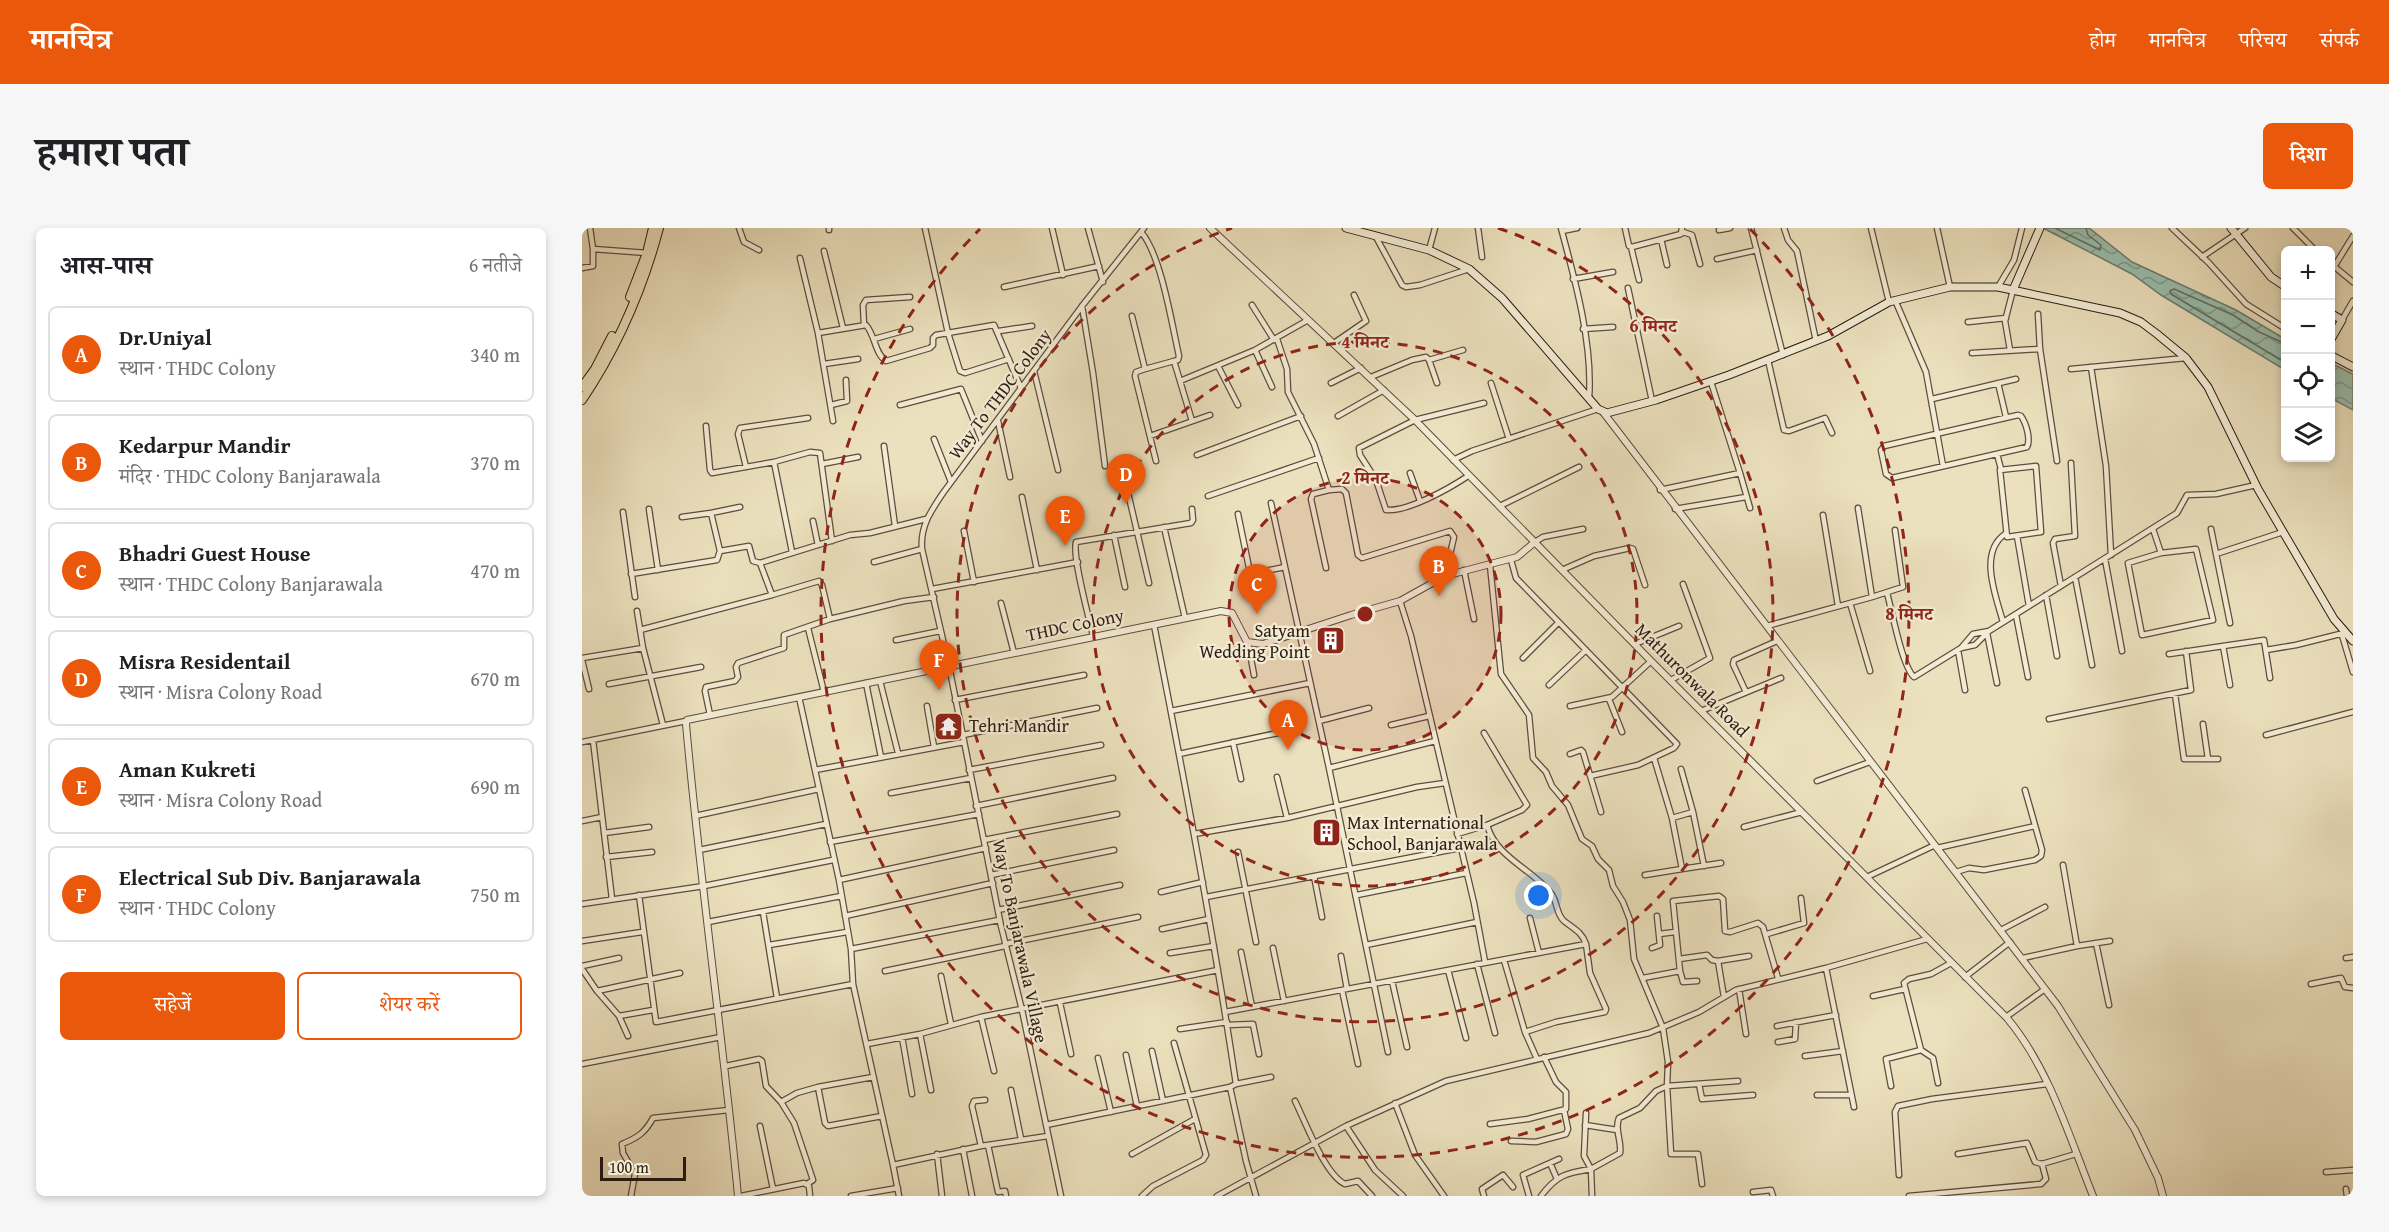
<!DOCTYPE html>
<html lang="hi">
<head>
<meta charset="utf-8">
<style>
  :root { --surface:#fff; --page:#f6f6f6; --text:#202124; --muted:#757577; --line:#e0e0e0; --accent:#ea580c }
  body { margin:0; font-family:"Gentium Book Plus","Noto Serif Devanagari",serif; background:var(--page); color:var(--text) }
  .controls { position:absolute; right:18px; top:18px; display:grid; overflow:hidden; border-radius:9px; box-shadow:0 3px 9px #0003 }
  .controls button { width:54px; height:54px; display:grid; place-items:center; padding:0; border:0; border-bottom:2px solid var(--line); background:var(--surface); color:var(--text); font:30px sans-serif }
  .scale { position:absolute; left:18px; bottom:15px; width:86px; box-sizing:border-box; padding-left:6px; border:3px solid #2d1c11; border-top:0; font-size:16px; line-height:21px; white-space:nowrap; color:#2d1c11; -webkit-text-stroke:4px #f3ecd5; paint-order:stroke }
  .you { position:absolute; left:957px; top:668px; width:21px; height:21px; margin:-15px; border:4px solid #fff; border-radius:50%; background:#1a73e8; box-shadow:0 0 0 9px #1a73e833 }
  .badge { display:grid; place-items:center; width:39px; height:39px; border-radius:50%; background:var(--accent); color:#fff; font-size:20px; font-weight:700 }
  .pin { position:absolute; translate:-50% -50px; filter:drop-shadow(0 2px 3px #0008) }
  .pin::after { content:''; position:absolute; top:32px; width:21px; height:18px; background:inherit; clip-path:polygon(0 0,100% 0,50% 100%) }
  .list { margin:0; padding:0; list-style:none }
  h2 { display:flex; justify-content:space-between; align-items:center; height:78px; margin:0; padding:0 24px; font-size:26px }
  h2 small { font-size:20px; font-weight:400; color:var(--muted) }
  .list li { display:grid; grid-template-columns:39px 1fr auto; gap:18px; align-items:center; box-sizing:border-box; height:96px; margin:0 12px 12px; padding:0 12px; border:2px solid var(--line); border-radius:9px }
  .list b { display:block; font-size:22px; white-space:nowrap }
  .list p { margin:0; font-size:20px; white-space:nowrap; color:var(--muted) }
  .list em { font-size:20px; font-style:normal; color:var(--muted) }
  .actions { display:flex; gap:12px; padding:18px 24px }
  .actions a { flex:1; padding:14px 0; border:2px solid var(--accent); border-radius:9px; text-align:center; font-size:21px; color:var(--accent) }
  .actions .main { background:var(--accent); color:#fff }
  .icon { flex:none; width:33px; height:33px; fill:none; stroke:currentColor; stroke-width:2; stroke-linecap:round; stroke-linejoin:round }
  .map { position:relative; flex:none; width:1771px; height:968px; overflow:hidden; border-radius:9px }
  header { display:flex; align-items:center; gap:36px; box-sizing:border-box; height:84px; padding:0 30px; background:var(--accent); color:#fff }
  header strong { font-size:28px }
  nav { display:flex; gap:33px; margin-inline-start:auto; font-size:21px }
  .intro { display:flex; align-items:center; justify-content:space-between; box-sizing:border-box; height:144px; padding:0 36px }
  h1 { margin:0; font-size:42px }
  .button { padding:15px 27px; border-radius:9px; background:var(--accent); color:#fff; font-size:21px; font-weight:700 }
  main { display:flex; gap:36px; padding:0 36px }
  aside { flex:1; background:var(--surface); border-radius:9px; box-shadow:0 3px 9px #0003 }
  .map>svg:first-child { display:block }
  .water { fill:url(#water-waves); stroke:#6e7d6f; stroke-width:1.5 }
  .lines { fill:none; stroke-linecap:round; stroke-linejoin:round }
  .shore { stroke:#636d5f; stroke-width:1.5 }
  .minor-casing { stroke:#5d4d3c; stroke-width:7 }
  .tertiary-casing { stroke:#5d4d3c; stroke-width:8 }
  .secondary-casing { stroke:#2d1c11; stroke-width:9 }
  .trunk-casing { stroke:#2d1c11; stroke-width:10 }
  .minor { stroke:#f3ecd5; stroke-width:4.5 }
  .tertiary { stroke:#f3ecd5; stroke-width:6 }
  .secondary { stroke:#f3ecd5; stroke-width:7 }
  .trunk { stroke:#ece1be; stroke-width:8 }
  .ring { fill:none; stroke:#8f2418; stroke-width:3; stroke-dasharray:10 8 }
  .labels { text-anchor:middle; stroke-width:4.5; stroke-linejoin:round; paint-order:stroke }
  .street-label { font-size:18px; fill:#2d1c11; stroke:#f3ecd5 }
  .poi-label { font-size:18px; fill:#2d1c11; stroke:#f3ecd5; text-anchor:start }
  .centre { fill:#8f2418; stroke:#f3ecd5; stroke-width:3 }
  .ring-label { font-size:18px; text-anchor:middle; font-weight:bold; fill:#8f2418; stroke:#f3ecd5; stroke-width:4.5; stroke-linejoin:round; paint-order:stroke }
</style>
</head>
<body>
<header>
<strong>मानचित्र</strong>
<nav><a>होम</a><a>मानचित्र</a><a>परिचय</a><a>संपर्क</a></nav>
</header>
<div class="intro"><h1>हमारा पता</h1><a class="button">दिशा</a></div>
<main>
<aside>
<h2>आस-पास<small>6 नतीजे</small></h2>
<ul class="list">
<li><span class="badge">A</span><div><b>Dr.Uniyal</b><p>स्थान · THDC Colony</p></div><em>340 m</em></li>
<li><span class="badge">B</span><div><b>Kedarpur Mandir</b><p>मंदिर · THDC Colony Banjarawala</p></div><em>370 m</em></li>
<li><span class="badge">C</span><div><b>Bhadri Guest House</b><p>स्थान · THDC Colony Banjarawala</p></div><em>470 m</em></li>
<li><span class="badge">D</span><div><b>Misra Residentail</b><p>स्थान · Misra Colony Road</p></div><em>670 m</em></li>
<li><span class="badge">E</span><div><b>Aman Kukreti</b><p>स्थान · Misra Colony Road</p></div><em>690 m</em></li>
<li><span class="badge">F</span><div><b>Electrical Sub Div. Banjarawala</b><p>स्थान · THDC Colony</p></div><em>750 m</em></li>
</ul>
<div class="actions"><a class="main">सहेजें</a><a>शेयर करें</a></div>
</aside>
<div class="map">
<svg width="1771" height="968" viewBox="0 0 1771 968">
  <defs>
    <pattern id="water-waves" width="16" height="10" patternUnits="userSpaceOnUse" patternTransform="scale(1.5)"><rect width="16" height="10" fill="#99bead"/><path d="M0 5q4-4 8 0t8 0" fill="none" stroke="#7d9a8b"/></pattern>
  </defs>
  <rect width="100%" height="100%" fill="#ece1be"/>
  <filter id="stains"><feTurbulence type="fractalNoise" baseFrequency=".00333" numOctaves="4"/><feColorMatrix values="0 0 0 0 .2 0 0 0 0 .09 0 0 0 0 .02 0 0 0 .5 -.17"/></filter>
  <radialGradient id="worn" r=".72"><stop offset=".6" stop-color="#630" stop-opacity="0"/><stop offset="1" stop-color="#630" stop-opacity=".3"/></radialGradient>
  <!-- water -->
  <path class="water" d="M1461,0H1507L1550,34L1654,82L1703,111V142L1579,67L1550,46Z
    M1749,135L1771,146V182L1749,170Z"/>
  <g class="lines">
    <!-- shore -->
    <path class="shore" d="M1473,0L1518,22L1519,17L1506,7L1504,0
      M1704,116L1677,104L1651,87L1592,61L1588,63L1589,66L1704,135"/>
    <defs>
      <path id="minor" d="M8,0L11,21
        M157,0L162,14L177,22
        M247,0V2
        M343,0L366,105L378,143L383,145L427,131
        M470,0L481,47
        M506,0L521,54
        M896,0L900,29
        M979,0C993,52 1011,116 1007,170
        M1043,0L1047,18L1050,19L1099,6L1100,0
        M1169,0L1201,127
        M1202,0L1206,12L1215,23L1234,113
        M1289,0L1307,74
        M1355,0L1368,59
        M1590,0L1627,35L1664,76L1704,101
        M1711,0L1733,22
        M1137,2L1148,0
        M980,3L995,0
        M559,4C579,26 590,97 597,128L596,132L592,133L610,193
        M1101,4L1110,7L1118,36
        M794,9L820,57L824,59L838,57L887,41
        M1079,11L1085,37
        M1049,19L1057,52
        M847,22L853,0
        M242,23L261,100
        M1620,29L1663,0
        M218,30L236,105L251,193
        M1135,31L1175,22
        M1748,35L1771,54
        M1752,39L1771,8
        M0,40L11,38V21L65,25
        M991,51L1031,44
        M422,59L517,38
        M1416,59L1432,32L1440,0
        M1046,60L1070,173
        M1313,72L1344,144L1361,238
        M670,77L692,112
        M500,78L511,145L523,238
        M1456,86L1458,121
        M550,88L563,141L592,133
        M1760,92L1771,73
        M1386,94L1424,90
        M282,97L281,77L284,72L328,69
        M1001,101L1031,99
        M417,103L450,98
        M236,105L284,97C293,107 293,126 304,133L348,120L351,117V110L354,107L412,97L439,160
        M292,111L328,101
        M695,111L705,141L706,164L732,216L747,262L760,261L764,265L776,327L780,330L868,303L872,309L863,348
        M752,115L784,93L772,67
        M673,122L690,159
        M1428,122L1423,93L1431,62
        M1390,125L1458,121L1475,233
        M847,132L881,122
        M1186,132L1202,202L1207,203L1243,190L1250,205
        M242,136L276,131
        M636,138L656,177
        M1509,139L1524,238L1529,327
        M563,141L554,144L553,148L574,233
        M1489,141L1604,130
        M452,143L476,242
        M789,149L830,132L844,129L847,132L855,155
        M598,153L673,122L726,92
        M749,155L779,140
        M909,155L927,211
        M1416,155L1424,189
        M1350,171L1434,151
        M249,177L265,173L264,152
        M318,177L379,161L400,213
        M1436,187L1439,188C1444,195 1449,211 1445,219L1310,250L1304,246L1299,222L1302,218Z
        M756,188L802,162
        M416,193L428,249
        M124,198L128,242L130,245L192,234L228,224L238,225L250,313
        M568,208L628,187
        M352,211L369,254
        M302,218L313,298
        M1415,226L1419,241
        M615,227L719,188
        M871,232L890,223L1016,181
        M192,234L210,324
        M240,236L276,229
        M1454,238L1459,304L1425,309L1418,242Z
        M164,239L156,206L158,200L226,190
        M828,245L838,273
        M1158,245L1168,280
        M886,248C868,260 826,284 804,282L794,252L778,227L777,220L833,192L902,175
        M543,252L567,355
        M1078,262L1158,245L1129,154
        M626,268L737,230
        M440,269L455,342
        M689,275L747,540L806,824
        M918,278L997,239
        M67,281L76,342
        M1093,281L1164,269
        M41,284L53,369
        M129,285L158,279
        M656,286L672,364
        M1241,287L1256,378
        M231,293L236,317
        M582,299L603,390
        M1571,301L1579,325L1614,321L1631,392L1560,407L1546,335L1579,325
        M1629,301L1648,395
        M382,303L392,354
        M532,307L543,359
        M1435,308L1447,378
        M953,314L961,309L1001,301
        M138,323L167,318L171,333L178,335L190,367L237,353L240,357L248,391
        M1634,326L1701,304
        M1523,331L1540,423
        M929,332L934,350L1095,516L1092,520L1056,537L1008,548
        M292,334L340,321
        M178,335L268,307L288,305L344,291
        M908,337L919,446L947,487L951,530L964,544L970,558L986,577L1000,611L1010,618L1016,631L1027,642L1031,658L1041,674L1048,692L1052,731L1081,800L1086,834L1085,858L1074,863L1058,880L1037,890C1032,901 1040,913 1038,925L1009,941L1010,968
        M744,340L729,271L731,266L747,262
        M882,342L892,391
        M980,342L1012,328L1048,320L1051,321L1063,357
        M49,346L135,332L138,323L129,285L100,289
        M668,346L703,339
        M1493,349L1510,437
        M1479,358L1471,315L1473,311L1493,308L1489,235
        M350,361L496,334
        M1305,365C1310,383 1320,438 1332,449L1379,420L1391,406L1407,403
        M1464,367L1475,428
        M1290,369L1321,359L1313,302
        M818,373L829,408L892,675L903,734
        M419,375L432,425
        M1268,375L1288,443
        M55,383L61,420L81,497
        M1434,387L1446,449
        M1421,394C1414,368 1396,325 1423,306
        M572,397C602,549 631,702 654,856L648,859L664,933L674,968
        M1185,398L1290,369L1276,280
        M226,400L242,464
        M58,402L190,367
        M1405,405L1415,455
        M1760,407L1771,444
        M511,408C507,389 490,329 494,314L609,295L611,292L610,281
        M314,412L358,403
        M666,414L672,447
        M1053,416L1097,398
        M1641,418L1648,457
        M1379,420L1393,417L1407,403L1595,285L1605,267L1634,266L1674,257
        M1376,422L1383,462
        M1684,422L1714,417L1762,405
        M1587,426L1682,412L1688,450
        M0,430L61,420
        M941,430L976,395
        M0,432L7,461
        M1089,452L1128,430L1101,356
        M298,453L316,525
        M284,455L299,529
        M27,456L119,439
        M967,457L1004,422
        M1164,464L1151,436L1152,432L1195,413
        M1593,466L1602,531H1636
        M217,469L257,652L269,721L271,756L311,937L399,918L466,908
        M1027,471L1040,504
        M373,472L502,447
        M345,478L352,519
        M988,478L1030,469L1069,433
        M589,483L728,455
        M1119,483L1199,450
        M128,487L123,463L124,459L153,453L156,449L154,439L156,435L202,420V407L248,391L322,373L352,369
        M1467,491L1609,462L1604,423
        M737,493L787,480
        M1621,496L1626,531
        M809,497L847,488
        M902,505L945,577L940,582L905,597
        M381,507L515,480
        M1684,507L1771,484
        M11,512L30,671
        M0,514L104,493
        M651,514L659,551
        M597,526L705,503
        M988,526L999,522L1001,524L1019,584
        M1072,530L1090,590L1100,641L1139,635
        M747,540L853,513
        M1099,541L1111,584L1122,638
        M233,542L382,514
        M387,542L519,517
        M695,549L705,590
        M1235,553L1288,534
        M309,565L389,550
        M394,578L531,550
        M113,588L237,561
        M1090,590L1111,584
        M0,593L20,589
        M1162,599L1220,584
        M22,605L67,599
        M612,606L705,590L835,559L863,555
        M875,606L905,597C914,629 948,640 968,664C976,672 973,685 982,693C991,700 1000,704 1004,716
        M402,612L535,586
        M248,614L397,586
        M1355,620L1453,598
        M117,622L244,596
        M656,624L674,714
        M24,629L70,624
        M1481,637L1495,718
        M1374,644L1387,640L1402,642L1453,632L1459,628L1460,622L1443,562
        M409,647L532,622
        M1063,647L1100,641
        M732,648L740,689
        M1285,649L1353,617
        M257,652L404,620
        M579,664L621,654
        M57,667L74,794L271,756
        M775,667L884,645
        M624,669L878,620
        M0,676L122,658L251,632
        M416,682L538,657
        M181,684L195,770
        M263,688L411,655
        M948,690L957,725
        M126,694L259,668
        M580,701L627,691
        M1419,702L1463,679
        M1077,706L1093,704
        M1185,706L1222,695L1219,670
        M0,713L60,704
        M1514,715L1527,777
        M423,716L556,689
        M187,717L265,704
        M784,717L895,694
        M691,720L702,773
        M1070,720L1078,717L1075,688
        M269,721L417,692
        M659,724L670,779
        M588,725L632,718
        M759,728L765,761
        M1441,730L1495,718L1528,713
        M1764,730L1771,729
        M1097,731L1125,727L1130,732L1136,733L1142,769
        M1136,733L1167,728
        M895,736L913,805
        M0,738L37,730
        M1244,740L1272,879
        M0,741L15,763L37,788L46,808
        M866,742L884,810
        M303,743L423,718
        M1098,743L1101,754L1115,753
        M359,748L369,796
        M1383,749L1428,714
        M1061,750L1098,743L1091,673L1137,668L1141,671L1143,703L1148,704L1176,695L1181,699L1196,750
        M810,753L825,819
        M1729,756L1759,750L1763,759L1771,760
        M1157,761L1164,806
        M760,762L776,836
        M15,763L98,745
        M1291,768L1323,761
        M478,775L489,826
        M643,784L1004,716L1008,745L1024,781L1023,784L974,794L943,804L922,732
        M37,788L71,782
        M399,789L412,843
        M1424,789L1463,761
        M645,797L671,796L677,826
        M1195,798L1254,787
        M598,801L645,794
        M943,804L955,831
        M338,806L349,862
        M320,809L330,866
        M1196,814L1213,811L1214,794
        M285,816L338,806L399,789L636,742
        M1339,822L1351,830L1356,855
        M570,823L581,873
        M544,827L555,878
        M1223,828L1261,823
        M516,830L529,884
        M0,836L139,809
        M144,838L177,831L180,833L184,858L199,874L212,895L231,952L225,956
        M291,849L236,859L243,895L246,898L251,897L300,888
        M654,856L689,849
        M1117,856L1120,871L1171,867
        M1309,858L1304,831L1339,822L1322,755L1327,751L1349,746L1369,735
        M429,862L439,911
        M1235,867H1269
        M713,873C723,893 743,947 763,956L776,953L790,968
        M199,874L215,865L236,859
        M813,875L833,927L862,968
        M908,896L946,891L984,881V864L974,854L962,829
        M464,897L648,859
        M1003,897L1035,902
        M178,898L191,961
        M764,898L793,942L821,968
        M929,913L954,914L984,906L986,901L982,882
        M406,917L416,964L423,963L424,968
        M399,918L390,878L392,873L403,872
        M381,921L390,968
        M355,926L360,968
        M550,926L613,891
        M1376,926L1445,915L1453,934L1460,936
        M968,935L975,951
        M311,937L317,968
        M1744,944L1771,942
        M1317,947L1313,884L1316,878L1350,871L1465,856
        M1120,956L1116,926H1089L1085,858L1156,853
        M1764,961L1765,968
        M1171,964L1189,962L1191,968
        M49,968L53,946L41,925L40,916C55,910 63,905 71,890L147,882
        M159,968L222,955L227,958L228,968
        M269,968L316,960
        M479,968L440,782L419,698L367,438L340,321C338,298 349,283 361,265L500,78L562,0
        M560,968L571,958L621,932L624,927L592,815
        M635,968L764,898L864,853L1067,805L1117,784L1154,762L1244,740L1345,711
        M902,968L900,961L921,947L931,959
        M947,968L941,947L977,931
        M959,968C975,947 984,945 1009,941L1002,928L1004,885
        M1327,968L1459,956L1464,951L1460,936L1494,926"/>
      <path id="tertiary" d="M628,0L833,192L1069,433L1425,790C1467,840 1487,908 1511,968
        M1021,184L1476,778L1553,902L1576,950L1581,968
        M156,968C141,810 118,654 104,496L105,492L639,383L650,385L665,414L681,416L769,387L818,373L863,348L935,329L953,314"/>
      <path id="secondary" d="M764,0L847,22L887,41L920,70L1016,181L1025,185L1074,172L1147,147L1246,108L1307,74L1368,59H1416L1538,85L1559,94L1575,106L1604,130L1626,159L1676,261L1752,391L1771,413
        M1649,0L1689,49L1704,59
        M1431,62L1458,0
        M1748,85L1760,92L1748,113
        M1748,127L1771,139"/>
      <path id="trunk" d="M48,69L65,25L71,0
        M0,159L13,141L30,108
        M0,172C35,120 61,60 77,0"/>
    </defs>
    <!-- minor casing -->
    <use href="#minor" class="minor-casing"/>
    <!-- tertiary casing -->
    <use href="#tertiary" class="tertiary-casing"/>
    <!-- secondary casing -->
    <use href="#secondary" class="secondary-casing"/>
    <!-- trunk casing -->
    <use href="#trunk" class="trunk-casing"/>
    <!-- minor -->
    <use href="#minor" class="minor"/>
    <!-- tertiary -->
    <use href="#tertiary" class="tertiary"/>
    <!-- secondary -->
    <use href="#secondary" class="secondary"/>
    <!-- trunk -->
    <use href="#trunk" class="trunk"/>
  </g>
  <!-- distance rings -->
  <circle cx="783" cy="386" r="136" fill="#8f2418" fill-opacity=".12"/>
  <g class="ring">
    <circle cx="783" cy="386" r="136"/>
    <circle cx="783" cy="386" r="272"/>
    <path d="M916 0A408 408 0 1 1 650 0"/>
    <path d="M1168 1A544 544 0 1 1 398 1"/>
  </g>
  <!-- icons -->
  <defs>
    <symbol id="building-square" viewBox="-11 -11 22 22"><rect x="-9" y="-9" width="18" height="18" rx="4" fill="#8f2418" stroke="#f3ecd5"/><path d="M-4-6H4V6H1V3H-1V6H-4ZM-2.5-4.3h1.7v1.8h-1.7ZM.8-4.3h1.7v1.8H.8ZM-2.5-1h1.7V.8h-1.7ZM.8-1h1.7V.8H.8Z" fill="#fff"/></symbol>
    <symbol id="temple-square" viewBox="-11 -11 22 22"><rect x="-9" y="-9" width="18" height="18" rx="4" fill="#8f2418" stroke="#f3ecd5"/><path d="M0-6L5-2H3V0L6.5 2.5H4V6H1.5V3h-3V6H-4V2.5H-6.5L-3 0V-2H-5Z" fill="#fff"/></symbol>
  </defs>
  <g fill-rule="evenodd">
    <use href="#building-square" x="732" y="396" width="33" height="33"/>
    <use href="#temple-square" x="350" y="482" width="33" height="33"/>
    <use href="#building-square" x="728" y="588" width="33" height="33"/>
  </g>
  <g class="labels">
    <!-- street labels -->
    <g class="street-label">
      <text transform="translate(418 166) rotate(-53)" y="6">Way To THDC Colony</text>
      <text transform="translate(493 397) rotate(-12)" y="6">THDC Colony</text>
      <text transform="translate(1110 452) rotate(45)" y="6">Mathuronwala Road</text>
      <text transform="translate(438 713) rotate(78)" y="6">Way To Banjarawala Village</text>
    </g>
    <!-- poi labels -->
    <g class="poi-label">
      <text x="728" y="409" text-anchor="end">Satyam<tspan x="728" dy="21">Wedding Point</tspan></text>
      <text x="387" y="504">Tehri Mandir</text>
      <text x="765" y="601">Max International<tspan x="765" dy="21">School, Banjarawala</tspan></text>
    </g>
  </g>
  <circle cx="783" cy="386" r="9" class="centre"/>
  <g class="ring-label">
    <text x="1071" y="104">6 मिनट</text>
    <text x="783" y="120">4 मिनट</text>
    <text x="783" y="256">2 मिनट</text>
    <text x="1327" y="392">8 मिनट</text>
  </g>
  <rect width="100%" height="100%" filter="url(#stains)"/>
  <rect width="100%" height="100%" fill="url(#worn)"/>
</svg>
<div class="controls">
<button>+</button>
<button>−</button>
<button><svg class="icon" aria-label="locate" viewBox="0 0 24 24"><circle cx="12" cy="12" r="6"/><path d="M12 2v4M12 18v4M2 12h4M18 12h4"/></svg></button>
<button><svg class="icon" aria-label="layers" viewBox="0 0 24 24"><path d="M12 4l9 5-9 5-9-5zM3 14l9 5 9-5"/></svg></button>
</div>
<div class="scale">100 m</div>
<div class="you"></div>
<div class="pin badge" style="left:706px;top:522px">A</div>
<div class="pin badge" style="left:857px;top:368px">B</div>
<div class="pin badge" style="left:675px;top:386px">C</div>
<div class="pin badge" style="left:544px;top:276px">D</div>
<div class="pin badge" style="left:483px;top:318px">E</div>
<div class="pin badge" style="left:357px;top:462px">F</div>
</div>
</main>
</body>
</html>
